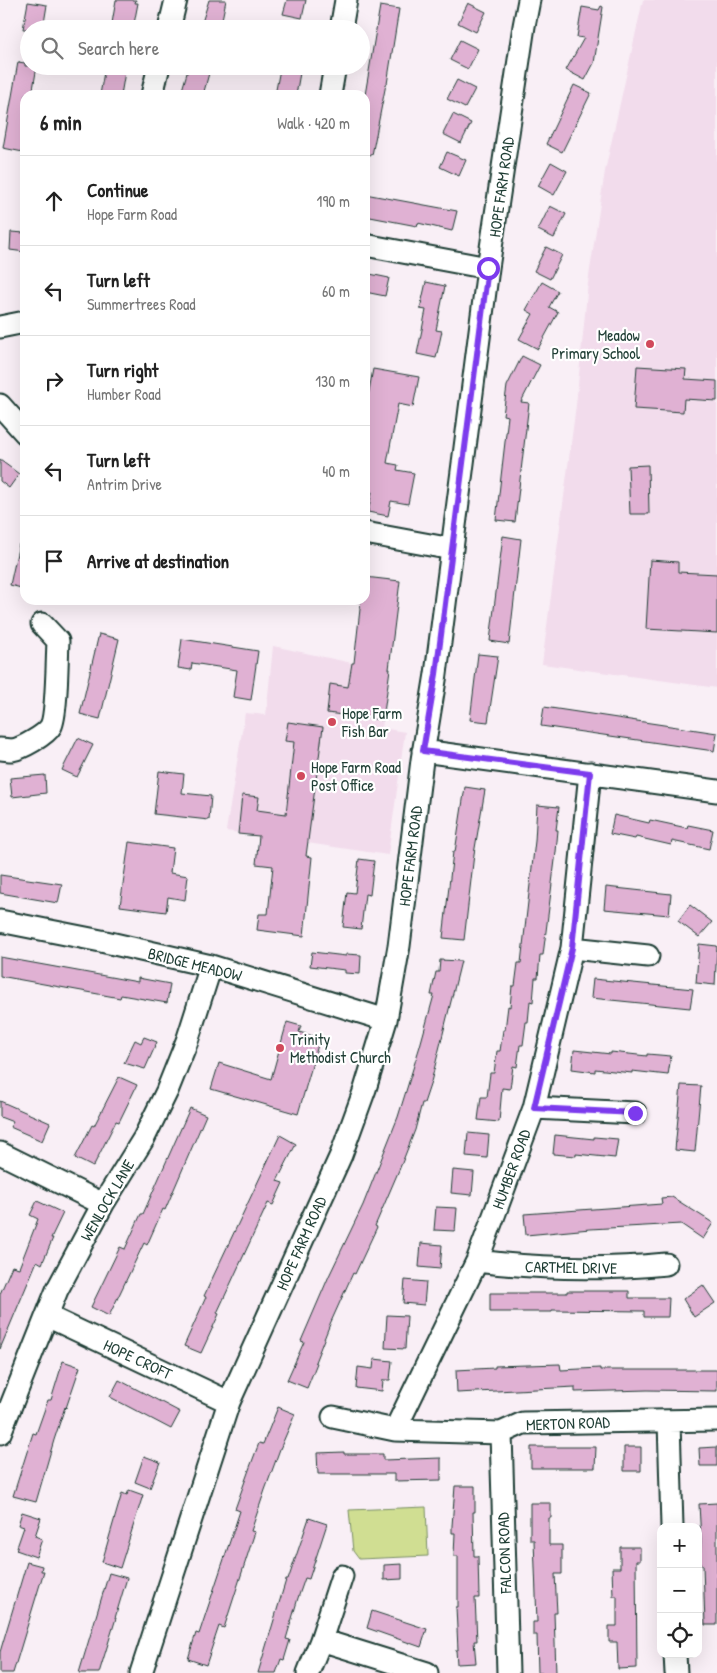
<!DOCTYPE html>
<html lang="en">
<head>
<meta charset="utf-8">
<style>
  :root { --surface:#fff; --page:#f6f6f6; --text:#222; --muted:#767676; --line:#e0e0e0 }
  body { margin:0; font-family:"Patrick Hand",sans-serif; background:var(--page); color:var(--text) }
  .controls { position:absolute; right:15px; bottom:15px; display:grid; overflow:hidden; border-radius:10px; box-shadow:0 5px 20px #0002 }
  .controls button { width:45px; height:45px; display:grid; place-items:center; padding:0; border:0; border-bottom:1px solid var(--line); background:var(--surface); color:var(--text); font:25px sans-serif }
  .stop { position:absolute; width:15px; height:15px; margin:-11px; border:4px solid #7c3aed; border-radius:50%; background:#fff }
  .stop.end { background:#7c3aed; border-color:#fff; box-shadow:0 1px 5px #0008 }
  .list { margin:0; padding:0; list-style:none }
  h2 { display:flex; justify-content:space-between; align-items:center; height:65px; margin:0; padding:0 20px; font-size:21px }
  h2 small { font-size:16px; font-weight:400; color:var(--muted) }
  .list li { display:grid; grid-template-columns:32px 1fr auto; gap:15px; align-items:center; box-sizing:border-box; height:90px; padding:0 20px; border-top:1px solid var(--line) }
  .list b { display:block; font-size:19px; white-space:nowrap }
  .list p { margin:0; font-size:16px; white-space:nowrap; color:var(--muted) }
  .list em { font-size:16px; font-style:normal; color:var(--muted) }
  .icon { flex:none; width:28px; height:28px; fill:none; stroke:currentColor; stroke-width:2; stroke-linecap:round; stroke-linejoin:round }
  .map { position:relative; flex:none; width:717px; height:1673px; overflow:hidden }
  .search { position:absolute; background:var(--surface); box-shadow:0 5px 20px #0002; left:20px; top:20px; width:350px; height:55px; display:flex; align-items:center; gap:12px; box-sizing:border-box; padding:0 18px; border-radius:28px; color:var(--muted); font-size:19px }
  .panel { position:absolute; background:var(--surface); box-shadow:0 5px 20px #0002; left:20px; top:90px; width:350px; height:515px; border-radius:15px }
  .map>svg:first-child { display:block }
  .built { fill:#f2dcec }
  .green { fill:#d0de92; stroke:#788e63 }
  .building { fill:#e0b1d3; stroke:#1f3d34 }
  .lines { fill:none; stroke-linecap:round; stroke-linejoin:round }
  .minor-casing { stroke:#1f3d34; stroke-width:25 }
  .minor { stroke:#fff; stroke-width:21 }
  .route { stroke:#7c3aed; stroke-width:6 }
  .poi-dot { fill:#d1495b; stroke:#fff; stroke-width:2 }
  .labels { text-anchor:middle; stroke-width:4.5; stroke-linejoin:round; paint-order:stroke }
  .street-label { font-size:16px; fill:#1f3d34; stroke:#fff }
  .poi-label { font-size:16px; fill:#1f3d34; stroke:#fff; text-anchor:start }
</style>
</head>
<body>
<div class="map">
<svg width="717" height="1673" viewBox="0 0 717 1673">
  <rect width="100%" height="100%" fill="#f9eff6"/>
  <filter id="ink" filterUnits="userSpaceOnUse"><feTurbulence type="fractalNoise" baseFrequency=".02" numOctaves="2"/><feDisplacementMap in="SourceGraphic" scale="10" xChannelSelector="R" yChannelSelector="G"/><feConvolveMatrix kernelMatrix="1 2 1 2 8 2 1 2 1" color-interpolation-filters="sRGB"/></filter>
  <g filter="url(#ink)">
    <!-- built -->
    <path class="built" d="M643,0H717V688L542,664L576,405L588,283L605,171Z
      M273,646L352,663L390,669L382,728L405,732L388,855L226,831L245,713L266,715Z"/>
    <!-- green -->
    <path class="green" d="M426,1507L428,1556L359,1559L353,1551L349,1510Z"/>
    <!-- building -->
    <path class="building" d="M116,0H136L135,3H138L133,29H111Z
      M209,0H226L220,29H200Z
      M287,0H306L302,18L283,14Z
      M28,2L47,5L43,29H23Z
      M468,3L486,12L476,32L458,23Z
      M380,6L399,9L387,84H386L372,155L365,154V95Z
      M601,6L603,7L594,63L585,80L566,70L584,38L577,37L582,7L599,10Z
      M460,40L478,49L468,69L450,60Z
      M18,62L25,63V66H37L32,95H25V138L23,152L3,148Z
      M105,66H126L121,95H100Z
      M189,66H211L203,95L182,90Z
      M280,69L300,73L296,95H275Z
      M457,80L475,89L465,108L447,99Z
      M574,85L591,93L562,152L546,144Z
      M453,114L471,123L461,143L443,134Z
      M447,152L466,160L459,176L440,167Z
      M551,162L567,171L554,195L538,186Z
      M365,194L457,211L452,231L418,223L417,226L365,216Z
      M550,206L566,214L554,238L538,230Z
      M11,232L25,233V252L10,250Z
      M546,247L562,255L550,279L534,271Z
      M365,273L389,278L385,296L365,292Z
      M426,282L445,286L436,330L442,331L436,358L417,354L426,310L420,309Z
      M542,282L558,291L549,307L558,312L538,349L519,339L533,314L526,310Z
      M522,356L540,365L521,402L529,403L515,522L496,520L508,416L503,415L507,386Z
      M637,366L686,369L685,379L717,381V401L684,399L683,412L634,409Z
      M373,369L419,377L413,407L398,404L387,463L398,465L397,470L414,473L408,504L391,501L388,516L368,512L372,492L365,491V413Z
      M0,460L19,474L9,488L0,481Z
      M648,465L649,514H630L628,466Z
      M503,536L521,539L509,644L490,641Z
      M19,544L25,545V589L10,585Z
      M650,560L678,562V572L717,574V633L646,629Z
      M365,577L400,581L389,669H390L383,720L327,713L330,684L348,687L352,663H354L361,600H365Z
      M99,634L119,639L100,719L80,714Z
      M182,639L258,651L251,700L233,697L237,670L192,663L191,670L178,668Z
      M478,654L498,656L488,722L470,720Z
      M544,707L717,733L714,751L541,726Z
      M288,722L323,727L306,856L312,857L304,936L257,930L259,914H268L273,866L256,864L259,836L238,834L242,795L259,797L257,810L286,814L294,742L285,741Z
      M78,738L93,745L77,777L62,770Z
      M159,771L184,774L182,793L211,796L209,820L154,814Z
      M45,775L46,793L12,797L10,778Z
      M465,787L485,790L474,854L464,940L443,938L453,852H455Z
      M537,805L559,807L556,830H558L556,852L543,955H540L538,978H535L533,1002L530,1001L528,1022H526L523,1045H520L517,1067L513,1066L510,1089L502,1088L499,1122L478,1120L481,1097H487L490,1073H494L497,1051H500L503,1030H505L508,1006L510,1007L512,986H515L518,963H521L535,841Z
      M614,815L649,823L650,820L687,828L688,825L713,830L709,849L672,841L671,845L636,837L635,839L610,834Z
      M129,842L173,848L170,873L188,876L185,900L168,897L166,912L120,906Z
      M359,859L374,861L370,895L365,894L361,929L343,927L347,892L355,893Z
      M0,875L62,884L58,903L0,893Z
      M606,887L671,894L669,915L604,909Z
      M690,905L712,922L699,937L678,921Z
      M699,944L717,946L715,985L696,983Z
      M312,952L346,956V954L361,955L360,974L345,973V970L310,966Z
      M0,957L138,982V978L170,984L167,1003L121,995L120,998L0,976Z
      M440,960L461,961L431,1082L424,1103H422L415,1130L402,1163L375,1226L377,1227L355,1274L353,1273L330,1324L315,1362L317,1363L307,1388L287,1380L304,1342L301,1341L329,1276L363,1205L398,1117L420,1046L434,995H431L436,972H439Z
      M593,979L693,989L690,1008L591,998Z
      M287,1022L301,1026L299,1032L320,1038L298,1114L211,1089L219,1063L271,1079Z
      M144,1037L157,1042L145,1069L124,1063L135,1040L141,1043Z
      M574,1050L611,1054V1052L647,1056V1054L671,1056L668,1075L632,1071V1073L595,1069V1072L572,1069Z
      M119,1077L137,1085L119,1122L116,1121L93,1167L75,1158L92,1125L94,1126Z
      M681,1085L701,1086L695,1152L675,1150Z
      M0,1101L50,1123L42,1141L10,1127L13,1122L0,1117Z
      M190,1108L206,1115L165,1210L163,1209L147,1245L144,1243L109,1316L91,1307L120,1247L125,1249L141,1214H143Z
      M468,1133L489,1135L487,1158L466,1156Z
      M280,1135L296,1144L277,1181L283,1183L273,1205L268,1203L217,1313L219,1314L201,1353L184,1346L206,1297L204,1296Z
      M555,1135L594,1139V1137L618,1139L615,1158L576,1154V1156L553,1154Z
      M453,1170L474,1172L472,1195L451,1193Z
      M672,1197L713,1223L703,1239L681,1224L590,1229L526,1235L524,1214L662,1204L661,1198Z
      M37,1201L63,1213L51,1238H53L42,1264L37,1261L0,1349V1294L12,1266L19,1268L38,1219L30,1215Z
      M436,1207L457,1208L455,1231L434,1230Z
      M421,1243L442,1245L440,1269L419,1267Z
      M405,1280L426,1282L424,1305L403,1303Z
      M703,1285L715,1303L694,1317L683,1299Z
      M567,1291H629V1298H669L668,1317H644V1311L552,1310V1312H490V1293H567Z
      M387,1315L407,1316L405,1349L385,1348Z
      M374,1359L392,1361L390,1380H383L382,1391L356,1388L358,1367L373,1369Z
      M63,1361L80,1367L66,1408L65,1407L54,1440L36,1502L13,1496L33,1433L36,1434L48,1400H51Z
      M560,1364L561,1370L600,1368V1370H717V1391L647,1390L575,1392V1387L457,1393L456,1370L495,1368V1366Z
      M119,1380L180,1412L171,1429L110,1397Z
      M278,1407L295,1414L280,1449L265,1490L251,1531L255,1532L224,1628L219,1626L206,1665L188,1659L196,1633L199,1634L240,1511L235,1509L250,1467L259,1443L263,1444Z
      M531,1447H596L595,1468H531Z
      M624,1447H641V1471H624Z
      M717,1447V1466H700L699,1448Z
      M344,1452V1454H383V1460L441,1458V1480L394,1481V1474H318L317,1453Z
      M144,1456L160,1462L150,1488L135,1482Z
      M455,1486H475V1512H473L474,1556H478L479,1598H475L477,1641H474L476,1663L457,1664L456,1650H458L456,1607H458V1556H454L455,1533H452V1526Z
      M129,1490L143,1495L120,1568L102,1562L122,1493L127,1495Z
      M530,1503H551V1518H549V1545H562V1574H555L557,1613H554L556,1673H538L537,1635H533V1622H537L534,1540H530Z
      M717,1503V1625H705L703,1565H700L701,1540L699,1504Z
      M22,1512L41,1518L35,1536L42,1539L36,1557L16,1550L24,1527L18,1525Z
      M309,1518L327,1524L309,1579L305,1578L298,1598L286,1639L290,1640L284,1660L281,1659L276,1673H258L286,1580H288Z
      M620,1547H640V1561H636L637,1668L618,1669L617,1642H609V1626H617V1596H613L612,1568H620Z
      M27,1562L42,1566L41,1571H44L13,1673H0V1652Z
      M402,1564V1579L384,1580V1565Z
      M109,1573L127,1578L115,1618H116L99,1673H79Z
      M372,1611L427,1629L421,1647L367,1628Z"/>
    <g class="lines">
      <defs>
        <path id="minor" d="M169,29L176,0
          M341,29L346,0
          M152,95L159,66
          M330,95L335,66
          M365,245L488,268
          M0,327L25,322
          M0,405L25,433
          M365,533L452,549
          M0,749C4,749 8,750 12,750C21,749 46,735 51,726C57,714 57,658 58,641L42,624
          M423,751L717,791
          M0,921L101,941L211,966L386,1020
          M572,948L648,956
          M534,1108L635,1113
          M0,1153L103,1204
          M477,1261C540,1269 603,1270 666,1264
          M47,1316L229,1402
          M333,1417L395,1430L501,1433L523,1423L717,1420
          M669,1421L672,1527
          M395,1430L477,1261L534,1108L572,948L590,773
          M0,1433L57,1290L103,1204L144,1138L167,1091L187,1041L211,966
          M501,1433L508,1673
          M321,1640L342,1576
          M675,1654L676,1673
          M141,1673L229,1402L341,1155L365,1089L386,1020L399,946L422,760L436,674L488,268L524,26L529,0
          M308,1673L321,1640L427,1673"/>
      </defs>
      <!-- minor casing -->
      <use href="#minor" class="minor-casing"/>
      <!-- minor -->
      <use href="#minor" class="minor"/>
    </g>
  </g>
  <g class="lines" filter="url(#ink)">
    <!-- route -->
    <path class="route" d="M488,268L436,674L423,751L590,773L572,948L534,1108L635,1113"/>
  </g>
  <!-- markers -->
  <g class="poi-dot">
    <circle cx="650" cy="344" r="5"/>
    <circle cx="332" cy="722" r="5"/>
    <circle cx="301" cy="776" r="5"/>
    <circle cx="280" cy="1048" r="5"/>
  </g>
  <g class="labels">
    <!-- street labels -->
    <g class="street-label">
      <text transform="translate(501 187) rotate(-82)" y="6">HOPE FARM ROAD</text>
      <text transform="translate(410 856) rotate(-83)" y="6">HOPE FARM ROAD</text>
      <text transform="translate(195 964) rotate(14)" y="6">BRIDGE MEADOW</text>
      <text transform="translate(511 1169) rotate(-70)" y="6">HUMBER ROAD</text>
      <text transform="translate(107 1200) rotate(-60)" y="6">WENLOCK LANE</text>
      <text transform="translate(301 1243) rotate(-66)" y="6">HOPE FARM ROAD</text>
      <text transform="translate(571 1267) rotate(1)" y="6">CARTMEL DRIVE</text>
      <text transform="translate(138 1359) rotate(25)" y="6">HOPE CROFT</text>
      <text transform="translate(568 1423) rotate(-2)" y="6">MERTON ROAD</text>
      <text transform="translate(504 1553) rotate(-92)" y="6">FALCON ROAD</text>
    </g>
    <!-- poi labels -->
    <g class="poi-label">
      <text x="640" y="341" text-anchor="end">Meadow<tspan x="640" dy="18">Primary School</tspan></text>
      <text x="342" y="719">Hope Farm<tspan x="342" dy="18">Fish Bar</tspan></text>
      <text x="311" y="773">Hope Farm Road<tspan x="311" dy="18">Post Office</tspan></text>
      <text x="290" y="1045">Trinity<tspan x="290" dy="18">Methodist Church</tspan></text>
    </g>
  </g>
</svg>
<div class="controls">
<button>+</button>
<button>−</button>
<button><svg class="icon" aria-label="locate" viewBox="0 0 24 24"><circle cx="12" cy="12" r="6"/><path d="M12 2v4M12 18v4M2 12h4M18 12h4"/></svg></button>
</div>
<div class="stop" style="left:488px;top:268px"></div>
<div class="stop end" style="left:635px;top:1113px"></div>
<div class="search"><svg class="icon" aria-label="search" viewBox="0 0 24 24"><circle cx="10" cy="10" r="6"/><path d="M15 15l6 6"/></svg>Search here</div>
<section class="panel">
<h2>6 min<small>Walk · 420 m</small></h2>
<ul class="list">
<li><svg class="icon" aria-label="ahead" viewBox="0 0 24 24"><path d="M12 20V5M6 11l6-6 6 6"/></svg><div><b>Continue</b><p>Hope Farm Road</p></div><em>190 m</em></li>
<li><svg class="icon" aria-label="left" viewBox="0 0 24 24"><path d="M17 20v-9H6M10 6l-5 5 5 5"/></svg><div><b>Turn left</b><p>Summertrees Road</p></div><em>60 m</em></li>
<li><svg class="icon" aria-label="right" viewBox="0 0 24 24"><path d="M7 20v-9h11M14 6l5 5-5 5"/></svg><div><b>Turn right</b><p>Humber Road</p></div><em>130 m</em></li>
<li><svg class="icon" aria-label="left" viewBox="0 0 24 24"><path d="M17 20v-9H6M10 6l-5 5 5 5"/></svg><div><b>Turn left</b><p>Antrim Drive</p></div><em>40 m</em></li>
<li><svg class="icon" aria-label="arrive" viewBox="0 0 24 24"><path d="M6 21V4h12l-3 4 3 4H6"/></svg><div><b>Arrive at destination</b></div></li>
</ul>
</section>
</div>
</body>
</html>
